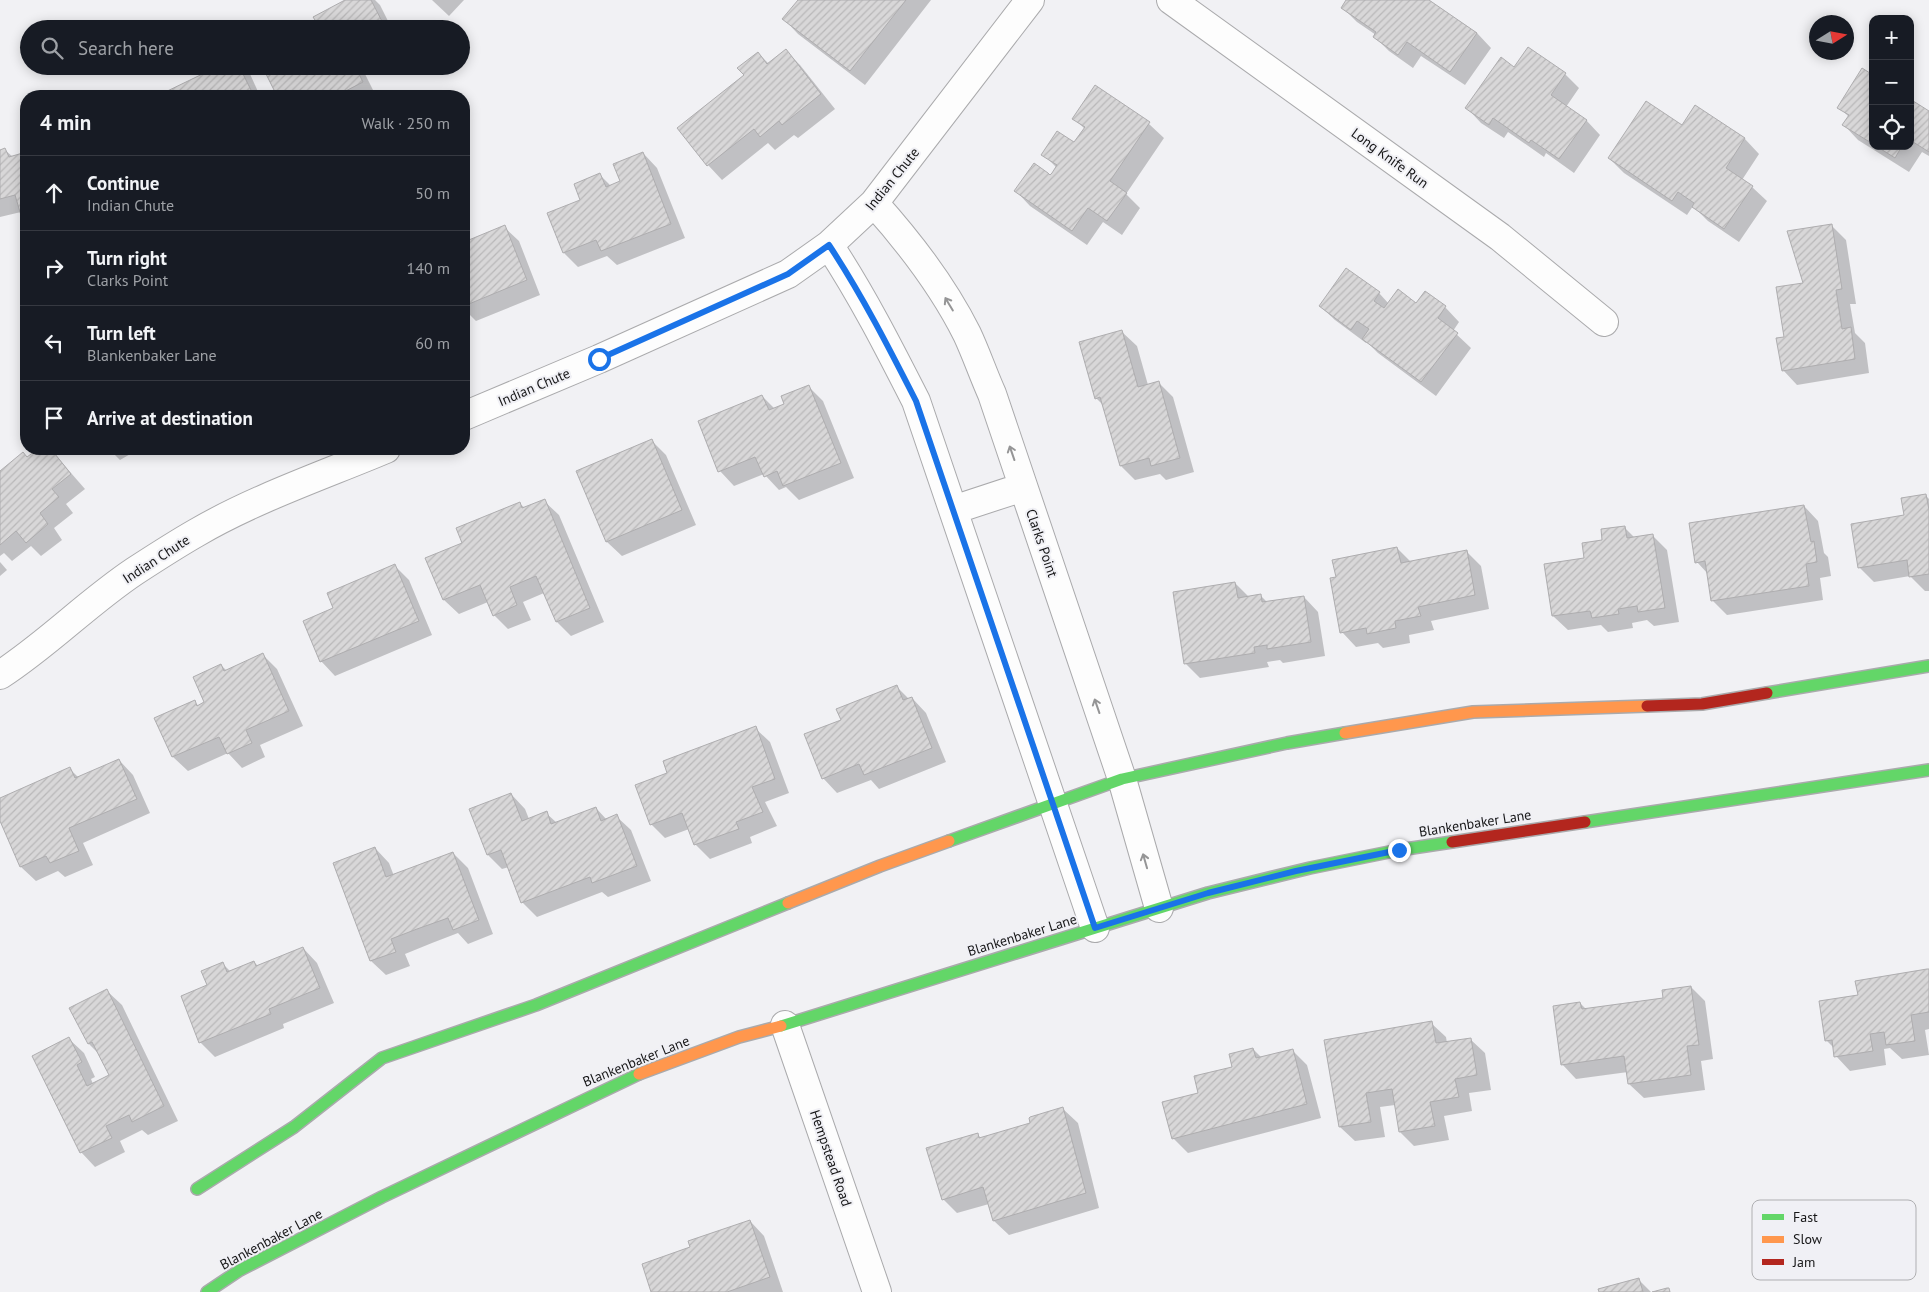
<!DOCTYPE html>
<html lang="en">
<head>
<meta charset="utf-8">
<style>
  :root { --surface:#171b24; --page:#242831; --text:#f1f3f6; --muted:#9ea1a6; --line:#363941 }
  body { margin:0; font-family:"PT Sans",sans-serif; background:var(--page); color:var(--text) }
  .controls { position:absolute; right:15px; top:15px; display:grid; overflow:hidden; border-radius:10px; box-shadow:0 2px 12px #0003 }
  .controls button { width:45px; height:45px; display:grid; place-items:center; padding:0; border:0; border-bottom:1px solid var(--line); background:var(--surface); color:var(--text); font:25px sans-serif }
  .compass { position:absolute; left:1809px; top:15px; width:45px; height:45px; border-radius:50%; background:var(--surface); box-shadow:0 2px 12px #0003; rotate:79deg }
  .stop { position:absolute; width:15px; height:15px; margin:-11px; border:4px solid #1a73e8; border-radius:50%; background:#fff }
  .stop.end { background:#1a73e8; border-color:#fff; box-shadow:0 1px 5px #0008 }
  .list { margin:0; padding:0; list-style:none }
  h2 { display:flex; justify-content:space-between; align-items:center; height:65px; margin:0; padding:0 20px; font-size:21px }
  h2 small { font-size:16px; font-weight:400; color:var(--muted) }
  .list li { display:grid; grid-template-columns:32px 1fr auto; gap:15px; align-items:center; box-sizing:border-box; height:75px; padding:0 20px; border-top:1px solid var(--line) }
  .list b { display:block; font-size:19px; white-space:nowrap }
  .list p { margin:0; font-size:16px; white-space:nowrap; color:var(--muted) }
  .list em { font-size:16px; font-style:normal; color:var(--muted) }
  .icon { flex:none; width:28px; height:28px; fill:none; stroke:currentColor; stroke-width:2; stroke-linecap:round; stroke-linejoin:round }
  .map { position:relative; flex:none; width:1929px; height:1292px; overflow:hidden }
  .search { position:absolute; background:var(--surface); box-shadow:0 2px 12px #0003; left:20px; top:20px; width:450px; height:55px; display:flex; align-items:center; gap:12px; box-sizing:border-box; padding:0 18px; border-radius:28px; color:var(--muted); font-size:19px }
  .panel { position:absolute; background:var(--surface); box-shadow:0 2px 12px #0003; left:20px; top:90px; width:450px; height:365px; border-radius:20px }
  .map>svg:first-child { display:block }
  .shadow { fill:#0003 }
  .building { fill:url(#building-hatch); stroke:#aeadaf }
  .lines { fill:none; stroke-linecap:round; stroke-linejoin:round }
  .street-casing { stroke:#aaaaac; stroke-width:30 }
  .fast-casing { stroke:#aaaaac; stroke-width:14 }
  .slow-casing { stroke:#aaaaac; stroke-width:14 }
  .jam-casing { stroke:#aaaaac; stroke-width:14 }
  .street { stroke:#fdfdfd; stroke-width:28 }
  .fast { stroke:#63d668; stroke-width:11 }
  .slow { stroke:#ff974d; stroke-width:11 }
  .jam { stroke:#b3261e; stroke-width:11 }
  .oneway { stroke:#959596 }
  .route { stroke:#1a73e8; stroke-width:6 }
  .labels { text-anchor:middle; stroke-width:4; stroke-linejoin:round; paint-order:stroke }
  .street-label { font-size:14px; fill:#161617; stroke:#f0f0f5 }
  .key { fill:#f0f0f5; stroke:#afafb2; stroke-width:1 }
  .key-label { font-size:14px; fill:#161617 }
</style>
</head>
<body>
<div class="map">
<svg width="1929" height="1292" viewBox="0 0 1929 1292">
  <defs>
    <pattern id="building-hatch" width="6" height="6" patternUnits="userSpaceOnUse" patternTransform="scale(1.25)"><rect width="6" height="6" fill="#d8d7d8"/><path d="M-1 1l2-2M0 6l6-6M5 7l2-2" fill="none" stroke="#b9b8b9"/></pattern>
  </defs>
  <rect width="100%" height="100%" fill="#f1f1f4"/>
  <!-- shadow -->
  <path class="shadow" d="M347,0H375L380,5L392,29H309L318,24Z
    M432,0H464L449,16Z
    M799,0H931L865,85L798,34L784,19Z
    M1347,0H1428L1477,33L1491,48L1465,85L1421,56L1413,68L1389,51L1375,37L1376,35L1357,22L1342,7Z
    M786,51L800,65L835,109L798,138L794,135L775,150L768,143L722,180L708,165L745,76L758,53L769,64Z
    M222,66H242L250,74L260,96H160Z
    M263,66H361L376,96H279Z
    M1515,69L1565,74L1579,88L1566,107L1586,120L1600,135L1574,173L1546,153L1544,157L1508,132L1504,138L1481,123L1467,108Z
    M1873,77V146H1910V100L1929,112V156L1922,152L1909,172L1858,140L1844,125L1849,117L1839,107Z
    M1096,87L1149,124L1164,138L1126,194L1140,208L1122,235L1103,222L1087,245L1030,206L1016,191L1051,176L1057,168L1043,154L1074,144L1085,129L1074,119Z
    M1696,107L1745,139L1759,154L1742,180L1752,187L1767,201L1739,242L1708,221L1693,206L1687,215L1624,173L1609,158L1683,127Z
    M5,150L13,157L26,154V229L21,212L0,217V151Z
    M643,153L657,168L685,238L617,265L607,256L578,267L564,253L582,200L600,175L611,186L621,182Z
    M1831,225L1846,240L1856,304H1850L1855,333L1865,343L1869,373L1797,385L1783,370L1785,338Z
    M504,227L519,241L540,295L476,321L464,309V241L465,243Z
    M1379,293L1389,304L1445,307L1459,322L1453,331L1471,348L1436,396L1378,353L1367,342L1366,343L1335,320L1320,306Z
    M1122,332L1137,346L1148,385L1158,382L1173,397L1194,472L1166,480L1160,474L1135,480L1121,466L1104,406L1096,398Z
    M808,386L823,401L854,478L799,500L786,487L779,490L764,474L734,486L720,471L762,396L775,409L786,404Z
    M652,441L666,455L696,525L622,556L607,542L578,472Z
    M40,449H50L85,489L66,504L73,513L54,528L62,540L41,556L31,546L12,561L4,553L0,556V473L28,459Z
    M109,449H139L120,460Z
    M1925,495L1929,499V591H1925L1910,576L1874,582L1859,567Z
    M544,501L559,515L604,622L571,636L557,622L544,593L523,602L531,620L508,629L494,615L488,602L459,614L444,600L427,559L464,543L519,503L525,508Z
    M1804,506L1818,521L1824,553L1828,557L1831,576L1820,578L1823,600L1727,615L1713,601L1708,574L1697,562Z
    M1624,527L1635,538L1652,535L1667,550L1679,622L1654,626L1647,620L1632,623L1633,628L1608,632L1601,625L1568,630L1553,616L1586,559L1603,541Z
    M1397,548L1411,562L1466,551L1481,566L1489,609L1431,621L1434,630L1409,635L1410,643L1383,648L1378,643L1356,647L1342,632Z
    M0,562L7,570L0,576Z
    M395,566L409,580L432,635L335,676L321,661L335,609Z
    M1235,583L1249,597L1260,595L1268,603L1304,597L1318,612L1325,656L1283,663L1280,660L1267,662L1269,667L1200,678L1185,663Z
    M263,655L277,669L303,726L260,745L265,757L242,768L228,753L188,771L173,757L156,719L194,702L199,706L206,703L221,665L227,671Z
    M896,686L909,699L912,698L926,713L946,762L879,789L871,780L837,793L823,778L843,721Z
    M755,728L770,742L789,793L765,802L777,826L750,837L752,843L710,859L695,844L689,829L665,838L651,824L669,774Z
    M119,760L133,775L150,813L83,843L93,865L65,877L58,871L36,881L21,867L0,817V799L70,769L79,778Z
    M511,794L525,809L529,819L546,813L557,823L596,808L607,820L616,816L631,830L651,881L608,897L602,892L537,917L523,903L509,867L502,869L488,855Z
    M375,848L389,863L394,876L453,853L468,868L493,934L468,944L458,933L432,943L405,954L410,966L386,975L371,961L334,864Z
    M303,948L317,963L334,1003L283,1024L284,1028L215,1057L200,1042L209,986L223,964L230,971L254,962L258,966Z
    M1929,970V1029L1925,1030L1929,1055L1902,1059L1890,1048L1884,1049L1886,1065L1850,1071L1836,1056L1834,1048L1826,1040L1859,996Z
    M1691,987L1705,1001L1713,1059L1701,1061L1705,1090L1644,1098L1629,1084L1628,1072L1576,1079L1562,1064L1580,1003L1587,1010L1664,999Z
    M107,991L122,1005L178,1121L148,1135L142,1130L120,1141L125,1152L95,1167L81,1152L69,1039L84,1053L95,1077L91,1079L93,1084L111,1076L100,1055L89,1044L71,1009Z
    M1431,1023L1446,1037L1447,1043L1470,1039L1485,1053L1491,1090L1469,1093L1472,1111L1444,1116L1449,1140L1414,1146L1400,1132L1395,1105L1380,1107L1385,1137L1355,1141L1340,1127L1325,1041Z
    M1253,1049L1262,1058L1293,1051L1307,1065L1321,1118L1188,1153L1173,1138L1200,1094L1234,1068Z
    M1063,1109L1078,1123L1099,1208L1009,1235L994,1221L989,1204L957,1213L943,1199L977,1134L981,1138L1032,1124Z
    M750,1221L764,1236L783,1292H653L692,1248Z
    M1639,1280L1651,1292H1600Z"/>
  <!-- building -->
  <path class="building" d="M345,0H371L386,29H306L317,23L313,17Z
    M798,0H906L850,71L782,19Z
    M1346,0H1429L1477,33L1450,72L1407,42L1398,55L1373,37L1376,32L1341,8Z
    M1528,47L1566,73L1551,95L1587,120L1559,159L1531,140L1529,143L1493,118L1489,125L1465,108L1501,57L1514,67Z
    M786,49L821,94L782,125L779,121L760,137L754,129L707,166L677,128L744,75L737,68L758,52L767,64Z
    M219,66H239L254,96H157Z
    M262,66H355L363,82L336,96H277Z
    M1862,68L1873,75V144L1842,125L1849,115L1837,108Z
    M1095,85L1150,122L1110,181L1127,193L1107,221L1088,208L1072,231L1014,191L1034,163L1048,173L1050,175L1052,173L1057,165L1041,155L1057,131L1074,142L1085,127L1072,119Z
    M1910,99L1929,111V152L1910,140Z
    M1646,101L1682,125L1695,105L1745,138L1726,168L1753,186L1724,229L1692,207L1694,203L1678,192L1672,201L1608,158Z
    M1876,146H1902L1895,158Z
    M5,148L9,157L26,152V229H25L15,195L0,199V150Z
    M643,152L671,224L601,251L596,240L563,253L547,213L580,200L574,184L600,173L606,187L620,181L613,164Z
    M1832,224L1842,289L1836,290L1842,329L1851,327L1855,359L1782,371L1776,338L1784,337L1776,287L1803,283L1787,231Z
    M505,225L527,280L464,306V242Z
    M1346,268L1380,292L1374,301L1384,308L1398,289L1416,303L1425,291L1446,306L1438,318L1458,333L1421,382L1362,339L1369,329L1357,321L1351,330L1319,306Z
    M1122,330L1138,387L1159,381L1180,458L1151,466L1149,458L1120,466L1100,397L1095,399L1079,342Z
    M809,385L841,463L783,486L777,471L764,477L755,457L718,472L698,421L762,395L769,410L784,404L781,396Z
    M652,439L682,510L606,542L576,471Z
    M38,449H51L71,474L52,489L59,497L40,513L48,524L26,543L16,531L0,545V471L23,452L27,457Z
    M1926,494L1929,510V574L1909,577L1907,560L1858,568L1851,524L1904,515L1901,498Z
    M545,499L590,608L556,622L536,576L510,587L517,605L495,615L493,616L480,585L443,600L425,558L462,543L456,528L520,502L522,508Z
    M1804,505L1811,542L1814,541L1817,562L1806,564L1809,586L1711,601L1705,561L1695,563L1689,523Z
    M1625,526L1627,538L1653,534L1665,608L1638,612L1637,606L1618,609L1619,614L1592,618L1590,611L1552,616L1544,564L1584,558L1582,543L1602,540L1601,529Z
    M1397,547L1401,563L1467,550L1475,595L1418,607L1421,616L1395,621L1396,628L1367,634L1366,628L1340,633L1330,578L1336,577L1332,560Z
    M395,564L419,621L320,662L303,621L333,608L327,593Z
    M1235,582L1238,598L1261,594L1262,602L1304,596L1311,642L1267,649V645L1254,647L1255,653L1184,664L1173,592Z
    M263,653L289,711L246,730L252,743L227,754L219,737L172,757L154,718L195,700L197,706L204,702L193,677L221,664L224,671Z
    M897,685L903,700L912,697L932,748L864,775L859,764L822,779L804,734L841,720L836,709Z
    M756,726L775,779L752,787L763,812L736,822L739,829L694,845L682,813L650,825L635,785L667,773L663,761Z
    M119,759L137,799L69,828L79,851L50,863L46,856L20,867L0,821V798L70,767L75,778Z
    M511,793L522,821L547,811L551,824L596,807L601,821L617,814L637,866L592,883L590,877L521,903L501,850L487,855L469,809Z
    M375,847L386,877L453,852L479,920L453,930L448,918L417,929L391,939L396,952L370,961L333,863Z
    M303,947L320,988L269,1009L271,1014L199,1043L181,996L207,985L201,971L223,962L227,972L254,961L256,966Z
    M1927,969H1929V1012L1911,1015L1915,1041L1886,1045L1884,1032L1870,1034L1873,1051L1834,1057L1832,1040L1825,1041L1819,1001L1858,995L1855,981Z
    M1691,986L1699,1045L1687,1046L1691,1075L1628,1084L1624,1056L1561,1065L1553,1006L1580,1002L1582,1009L1663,998L1662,990Z
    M107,989L164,1106L132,1122L129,1115L106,1126L112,1138L80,1153L32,1056L69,1037L82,1062L77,1065L87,1086L109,1075L92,1042L88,1044L69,1008Z
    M1432,1021L1436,1043L1471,1038L1477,1075L1455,1079L1459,1097L1430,1102L1435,1126L1399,1132L1392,1089L1366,1093L1371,1122L1339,1127L1324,1040Z
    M1253,1048L1256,1058L1293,1049L1307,1104L1172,1139L1162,1102L1198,1093L1194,1076L1232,1067L1229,1054Z
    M1063,1107L1086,1193L993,1221L983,1187L942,1200L926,1148L978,1133L979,1138L1030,1123L1029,1118L1030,1117Z
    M750,1220L770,1277L727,1292H651L642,1264L690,1247L688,1241Z
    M1639,1278L1643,1292H1599L1598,1289Z
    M1669,1288L1670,1292H1652L1667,1288Z"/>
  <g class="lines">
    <defs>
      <path id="street" d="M1171,0L1500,237L1604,322
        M874,203C910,243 943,286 967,334C976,353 983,374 992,394L1122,779L1159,908
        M829,245C862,295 889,348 916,401L1095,928
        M464,416L599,359L788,274L829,245L874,203L1030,0
        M953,510L1023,487
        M0,675C48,644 87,603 135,571C155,558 175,545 196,533C254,499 324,475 386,449
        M785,1025L877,1292"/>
      <path id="fast" d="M1767,693L1929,666
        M1585,822L1929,770
        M949,841L1122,779L1287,743L1345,733
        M781,1026L1208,893L1310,868L1399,850L1452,842
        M197,1189L294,1127L382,1058L536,1005L788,903
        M207,1292L240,1270L382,1197L639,1074"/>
      <path id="slow" d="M1345,733L1473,712L1647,706
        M788,903L880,866L949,841
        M639,1074L739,1037L781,1026"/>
      <path id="jam" d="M1647,706L1702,704L1767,693
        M1452,842L1585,822"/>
    </defs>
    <!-- street casing -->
    <use href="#street" class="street-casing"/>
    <!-- fast casing -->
    <use href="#fast" class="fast-casing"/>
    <!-- slow casing -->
    <use href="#slow" class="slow-casing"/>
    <!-- jam casing -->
    <use href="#jam" class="jam-casing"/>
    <!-- street -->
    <use href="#street" class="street"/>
    <!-- fast -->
    <use href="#fast" class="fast"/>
    <!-- slow -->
    <use href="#slow" class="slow"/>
    <!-- jam -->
    <use href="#jam" class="jam"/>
  </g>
  <!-- one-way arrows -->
  <defs><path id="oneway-shaft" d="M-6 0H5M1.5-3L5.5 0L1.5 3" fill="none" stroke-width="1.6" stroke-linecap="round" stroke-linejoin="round" transform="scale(1.25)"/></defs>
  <g class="oneway">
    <use href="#oneway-shaft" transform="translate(949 304) rotate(-121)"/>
    <use href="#oneway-shaft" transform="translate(1012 453) rotate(-109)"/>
    <use href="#oneway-shaft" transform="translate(1097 706) rotate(-109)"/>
    <use href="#oneway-shaft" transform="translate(1145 861) rotate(-106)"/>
  </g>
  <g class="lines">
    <!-- route -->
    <path class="route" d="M599,359L788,274L829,245C862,295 889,348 916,401L1095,928L1208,893L1296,871L1399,850"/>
  </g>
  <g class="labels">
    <!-- street labels -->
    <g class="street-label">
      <text transform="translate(1390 158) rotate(36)" y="5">Long Knife Run</text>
      <text transform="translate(892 179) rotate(-51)" y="5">Indian Chute</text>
      <text transform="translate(534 387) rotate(-23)" y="5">Indian Chute</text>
      <text transform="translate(1042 543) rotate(71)" y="5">Clarks Point</text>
      <text transform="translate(156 559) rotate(-33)" y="5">Indian Chute</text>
      <text transform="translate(1475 823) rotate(-9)" y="5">Blankenbaker Lane</text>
      <text transform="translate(1022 935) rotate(-17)" y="5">Blankenbaker Lane</text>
      <text transform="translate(636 1061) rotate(-22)" y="5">Blankenbaker Lane</text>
      <text transform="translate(831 1158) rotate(71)" y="5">Hempstead Road</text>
      <text transform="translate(271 1239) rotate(-28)" y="5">Blankenbaker Lane</text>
    </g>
  </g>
  <!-- legend -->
  <rect x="1752" y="1200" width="164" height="80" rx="8" class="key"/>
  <rect x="1762" y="1214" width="22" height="6" fill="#63d668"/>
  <rect x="1762" y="1236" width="22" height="7" fill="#ff974d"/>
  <rect x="1762" y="1259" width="22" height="6" fill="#b3261e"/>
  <g class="key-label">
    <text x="1793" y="1222">Fast</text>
    <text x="1793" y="1244">Slow</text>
    <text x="1793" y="1267">Jam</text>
  </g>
</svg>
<div class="controls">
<button>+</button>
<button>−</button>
<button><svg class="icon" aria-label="locate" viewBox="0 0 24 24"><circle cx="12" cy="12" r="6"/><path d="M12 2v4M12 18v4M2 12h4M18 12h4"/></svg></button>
</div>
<svg class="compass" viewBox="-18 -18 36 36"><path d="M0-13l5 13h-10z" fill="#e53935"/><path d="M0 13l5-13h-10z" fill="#9ea1a6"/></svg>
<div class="stop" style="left:599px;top:359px"></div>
<div class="stop end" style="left:1399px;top:850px"></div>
<div class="search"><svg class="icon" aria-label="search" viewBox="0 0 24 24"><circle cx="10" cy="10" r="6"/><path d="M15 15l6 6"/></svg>Search here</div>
<section class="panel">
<h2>4 min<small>Walk · 250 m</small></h2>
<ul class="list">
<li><svg class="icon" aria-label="ahead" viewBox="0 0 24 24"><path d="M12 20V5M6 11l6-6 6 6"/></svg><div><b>Continue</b><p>Indian Chute</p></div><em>50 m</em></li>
<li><svg class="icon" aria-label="right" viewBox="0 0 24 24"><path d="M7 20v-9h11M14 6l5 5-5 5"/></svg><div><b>Turn right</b><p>Clarks Point</p></div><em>140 m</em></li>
<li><svg class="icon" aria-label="left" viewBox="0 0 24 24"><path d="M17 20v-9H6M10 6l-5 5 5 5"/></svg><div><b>Turn left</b><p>Blankenbaker Lane</p></div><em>60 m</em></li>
<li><svg class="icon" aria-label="arrive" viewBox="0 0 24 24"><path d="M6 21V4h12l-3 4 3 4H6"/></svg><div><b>Arrive at destination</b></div></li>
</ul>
</section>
</div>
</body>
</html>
